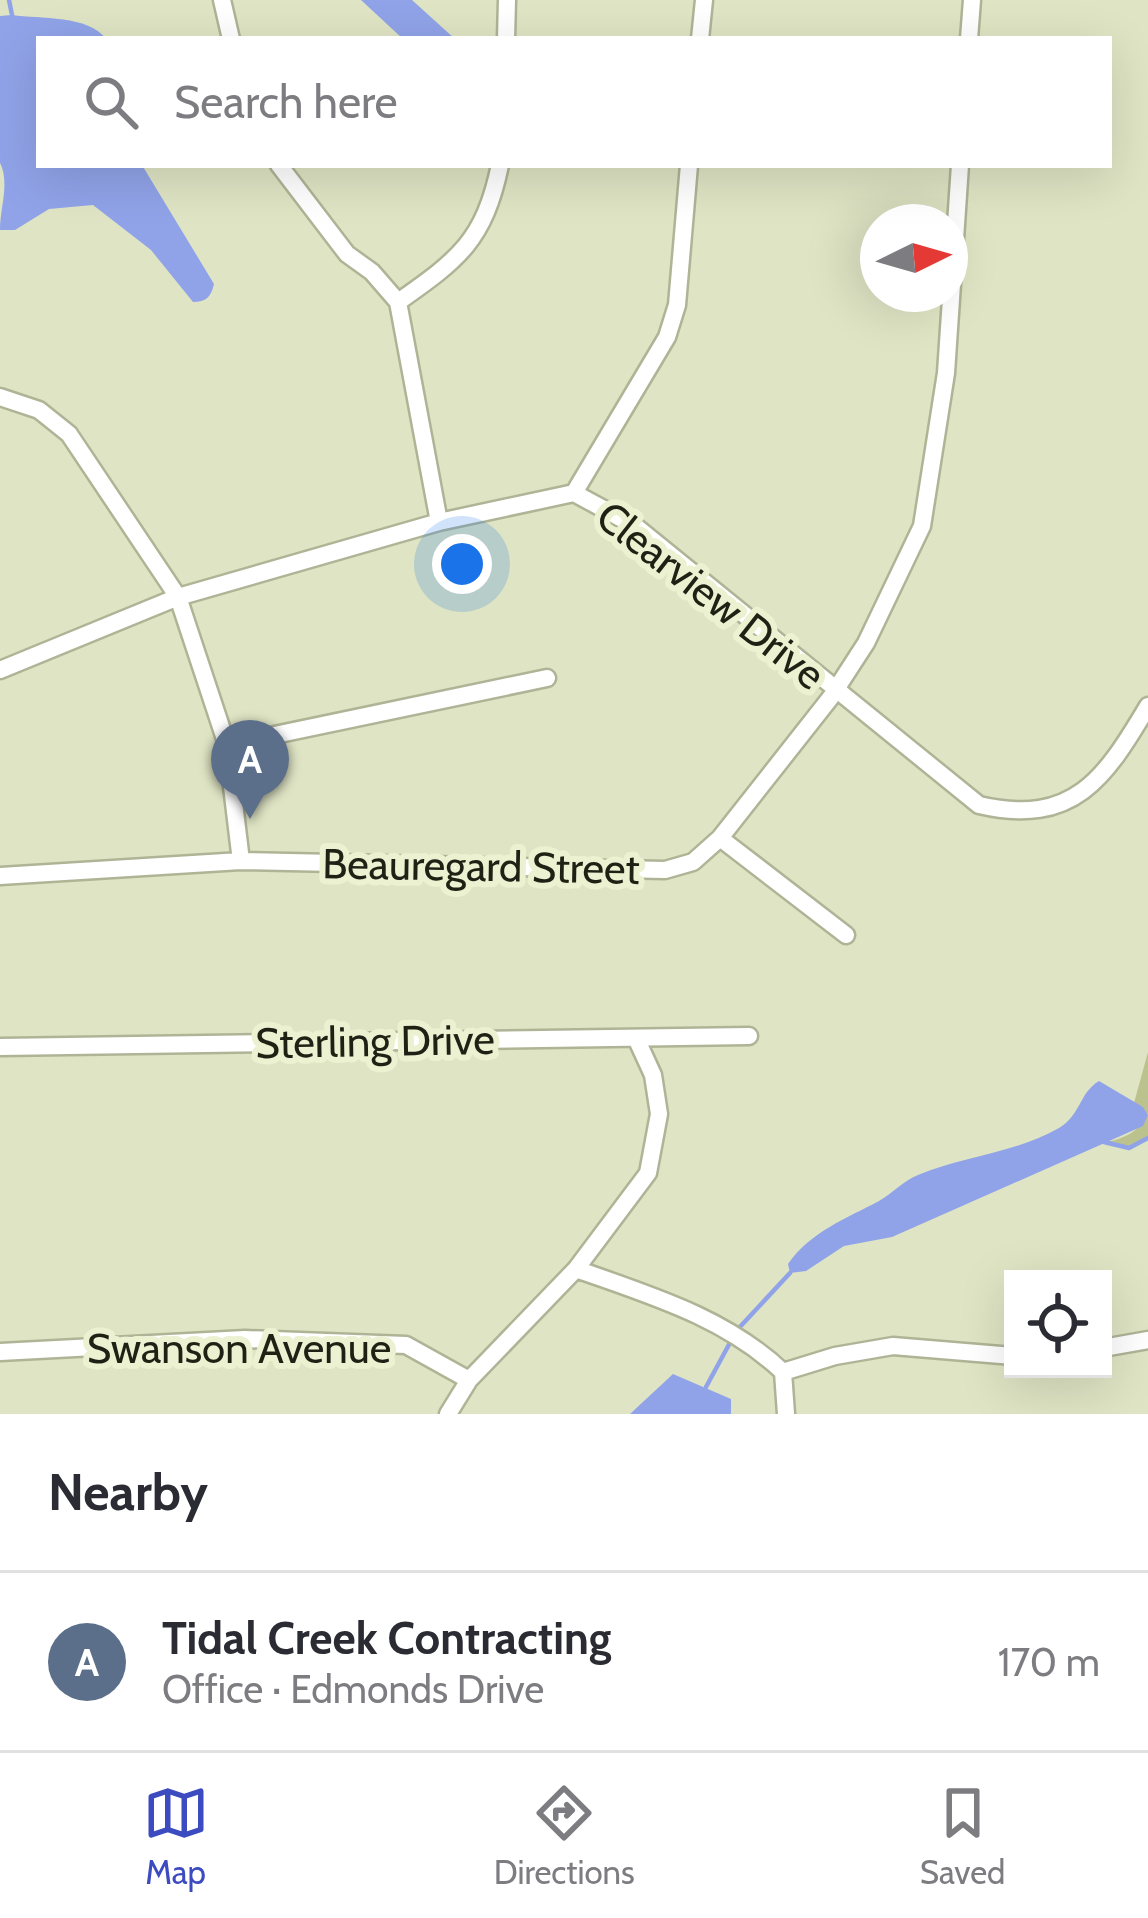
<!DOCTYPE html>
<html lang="en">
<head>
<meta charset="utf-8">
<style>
  :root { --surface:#fff; --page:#f2f2f3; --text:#2b2b33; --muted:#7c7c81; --line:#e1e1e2; --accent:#3c4bbf }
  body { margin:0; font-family:Cabin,sans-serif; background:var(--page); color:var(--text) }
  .controls { position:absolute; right:36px; bottom:36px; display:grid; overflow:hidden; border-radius:0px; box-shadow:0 12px 48px #0002 }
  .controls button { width:108px; height:108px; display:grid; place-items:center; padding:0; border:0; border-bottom:3px solid var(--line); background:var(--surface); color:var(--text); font:60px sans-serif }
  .compass { position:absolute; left:860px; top:204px; width:108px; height:108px; border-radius:50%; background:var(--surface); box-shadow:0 12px 48px #0002; rotate:85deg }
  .you { position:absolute; left:462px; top:564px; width:42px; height:42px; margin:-30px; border:9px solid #fff; border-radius:50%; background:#1a73e8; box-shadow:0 0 0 18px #1a73e833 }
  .badge { display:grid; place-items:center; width:78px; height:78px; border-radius:50%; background:var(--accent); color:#fff; font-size:39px; font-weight:700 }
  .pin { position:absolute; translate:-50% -99px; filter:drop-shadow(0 3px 6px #0008) }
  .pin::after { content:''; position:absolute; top:63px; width:42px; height:36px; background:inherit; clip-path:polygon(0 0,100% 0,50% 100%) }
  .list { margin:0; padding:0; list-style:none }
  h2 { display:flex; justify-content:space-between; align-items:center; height:156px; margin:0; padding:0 48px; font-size:51px }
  h2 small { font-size:39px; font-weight:400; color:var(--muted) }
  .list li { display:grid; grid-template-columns:78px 1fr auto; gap:36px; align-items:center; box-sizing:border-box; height:180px; padding:0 48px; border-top:3px solid var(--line) }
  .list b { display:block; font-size:45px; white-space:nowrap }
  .list p { margin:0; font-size:39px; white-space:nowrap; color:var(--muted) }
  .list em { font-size:39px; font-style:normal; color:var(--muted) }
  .icon { flex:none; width:66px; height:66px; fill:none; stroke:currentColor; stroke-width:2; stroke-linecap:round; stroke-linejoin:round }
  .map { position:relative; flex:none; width:1148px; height:1414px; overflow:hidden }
  .search { position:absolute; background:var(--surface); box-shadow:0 12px 48px #0002; left:36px; right:36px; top:36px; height:132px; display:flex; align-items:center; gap:30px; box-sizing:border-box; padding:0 42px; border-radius:0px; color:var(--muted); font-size:45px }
  .sheet { height:336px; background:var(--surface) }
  nav { display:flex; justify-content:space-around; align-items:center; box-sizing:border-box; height:168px; border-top:3px solid var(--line); background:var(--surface); font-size:33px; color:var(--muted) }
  nav a { display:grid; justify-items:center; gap:6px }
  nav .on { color:var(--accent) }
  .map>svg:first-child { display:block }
  .green { fill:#bbc28e }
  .water { fill:#90a3e8 }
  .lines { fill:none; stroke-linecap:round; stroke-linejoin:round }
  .stream { stroke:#90a3e8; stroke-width:4.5 }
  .minor-casing { stroke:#b0b496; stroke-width:21 }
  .minor { stroke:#fff; stroke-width:16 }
  .labels { text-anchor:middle; stroke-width:12; stroke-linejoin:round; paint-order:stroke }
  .street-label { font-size:42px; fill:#1f2115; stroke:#ecf1d1 }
</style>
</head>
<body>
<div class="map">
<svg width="1148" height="1414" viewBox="0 0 1148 1414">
  <rect width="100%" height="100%" fill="#dfe4c4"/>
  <!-- green -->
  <path class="green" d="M1148,1052V1138L1129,1148L1104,1142C1122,1140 1141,1131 1148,1114L1134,1103Z"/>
  <!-- water -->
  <path class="water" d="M361,0H412L455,39H403Z
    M12,15C40,19 89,15 106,39H39V165H142L214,284C211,297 206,302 193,302L151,250L93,205L49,209L15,230H0C0,207 10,183 0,163V16Z
    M1099,1081L1143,1107L1148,1115L1143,1126L892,1237L844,1246L806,1271L790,1273L788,1264C810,1232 847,1218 879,1201C893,1193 903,1181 918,1175C964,1156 1015,1153 1059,1128C1081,1115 1079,1093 1099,1081Z
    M673,1374L731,1399V1414H630Z"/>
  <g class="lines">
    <!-- stream -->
    <path class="stream" d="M9,0L12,15
      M1104,1142L1129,1148L1148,1138
      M738,1329L790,1273
      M706,1387L732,1339"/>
    <defs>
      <path id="minor" d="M222,0L231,39
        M506,39L507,0
        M700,39L704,0
        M969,39L972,0
        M279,165L347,254L372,272L398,302L439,522
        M398,302C459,259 484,241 500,165
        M0,397L39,410L69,434L178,597L227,745L241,861
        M574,493L667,337L677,305L689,165
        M0,670L178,597L439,522L574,493L635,526L979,805C1074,827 1105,778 1148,706
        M227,745L547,678
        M720,838L846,935
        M0,876L241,861L665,870L693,862L720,838L831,697L866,643L922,526L946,373L960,165
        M0,1047L749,1036
        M576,1269C649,1295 725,1317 783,1372
        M1103,1348L1148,1340
        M0,1352L245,1339L406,1345L469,1380
        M783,1372L835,1356L893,1346L1013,1356
        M783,1372L786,1414
        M448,1414L469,1380L576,1269L648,1173L659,1114L653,1075L636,1038"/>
    </defs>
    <!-- minor casing -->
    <use href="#minor" class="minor-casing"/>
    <!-- minor -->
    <use href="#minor" class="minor"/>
  </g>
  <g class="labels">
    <!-- street labels -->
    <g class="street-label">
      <text transform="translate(711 595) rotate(38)" y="15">Clearview Drive</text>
      <text transform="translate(481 866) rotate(1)" y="15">Beauregard Street</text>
      <text transform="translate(375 1041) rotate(-1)" y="15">Sterling Drive</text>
      <text x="239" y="1363">Swanson Avenue</text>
    </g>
  </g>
</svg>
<div class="controls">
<button><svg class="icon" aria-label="locate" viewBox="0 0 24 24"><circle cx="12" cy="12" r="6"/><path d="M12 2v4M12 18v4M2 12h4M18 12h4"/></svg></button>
</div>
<svg class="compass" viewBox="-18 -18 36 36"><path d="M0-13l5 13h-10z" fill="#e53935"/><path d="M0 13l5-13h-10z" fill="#7c7c81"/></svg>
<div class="you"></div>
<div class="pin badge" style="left:250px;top:819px;background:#5c6f8a">A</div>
<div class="search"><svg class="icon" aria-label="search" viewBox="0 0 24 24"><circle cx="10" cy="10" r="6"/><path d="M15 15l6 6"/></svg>Search here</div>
</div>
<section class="sheet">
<h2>Nearby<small></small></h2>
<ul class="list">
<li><span class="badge" style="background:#5c6f8a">A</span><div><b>Tidal Creek Contracting</b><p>Office · Edmonds Drive</p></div><em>170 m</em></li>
</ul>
</section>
<nav>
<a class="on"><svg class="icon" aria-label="map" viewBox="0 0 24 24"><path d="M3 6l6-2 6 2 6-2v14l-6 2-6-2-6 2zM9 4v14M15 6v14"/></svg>Map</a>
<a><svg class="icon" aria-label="directions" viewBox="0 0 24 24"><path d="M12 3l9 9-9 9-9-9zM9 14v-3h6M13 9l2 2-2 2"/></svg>Directions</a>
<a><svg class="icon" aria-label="saved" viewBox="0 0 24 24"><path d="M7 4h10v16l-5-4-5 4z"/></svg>Saved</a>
</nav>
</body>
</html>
